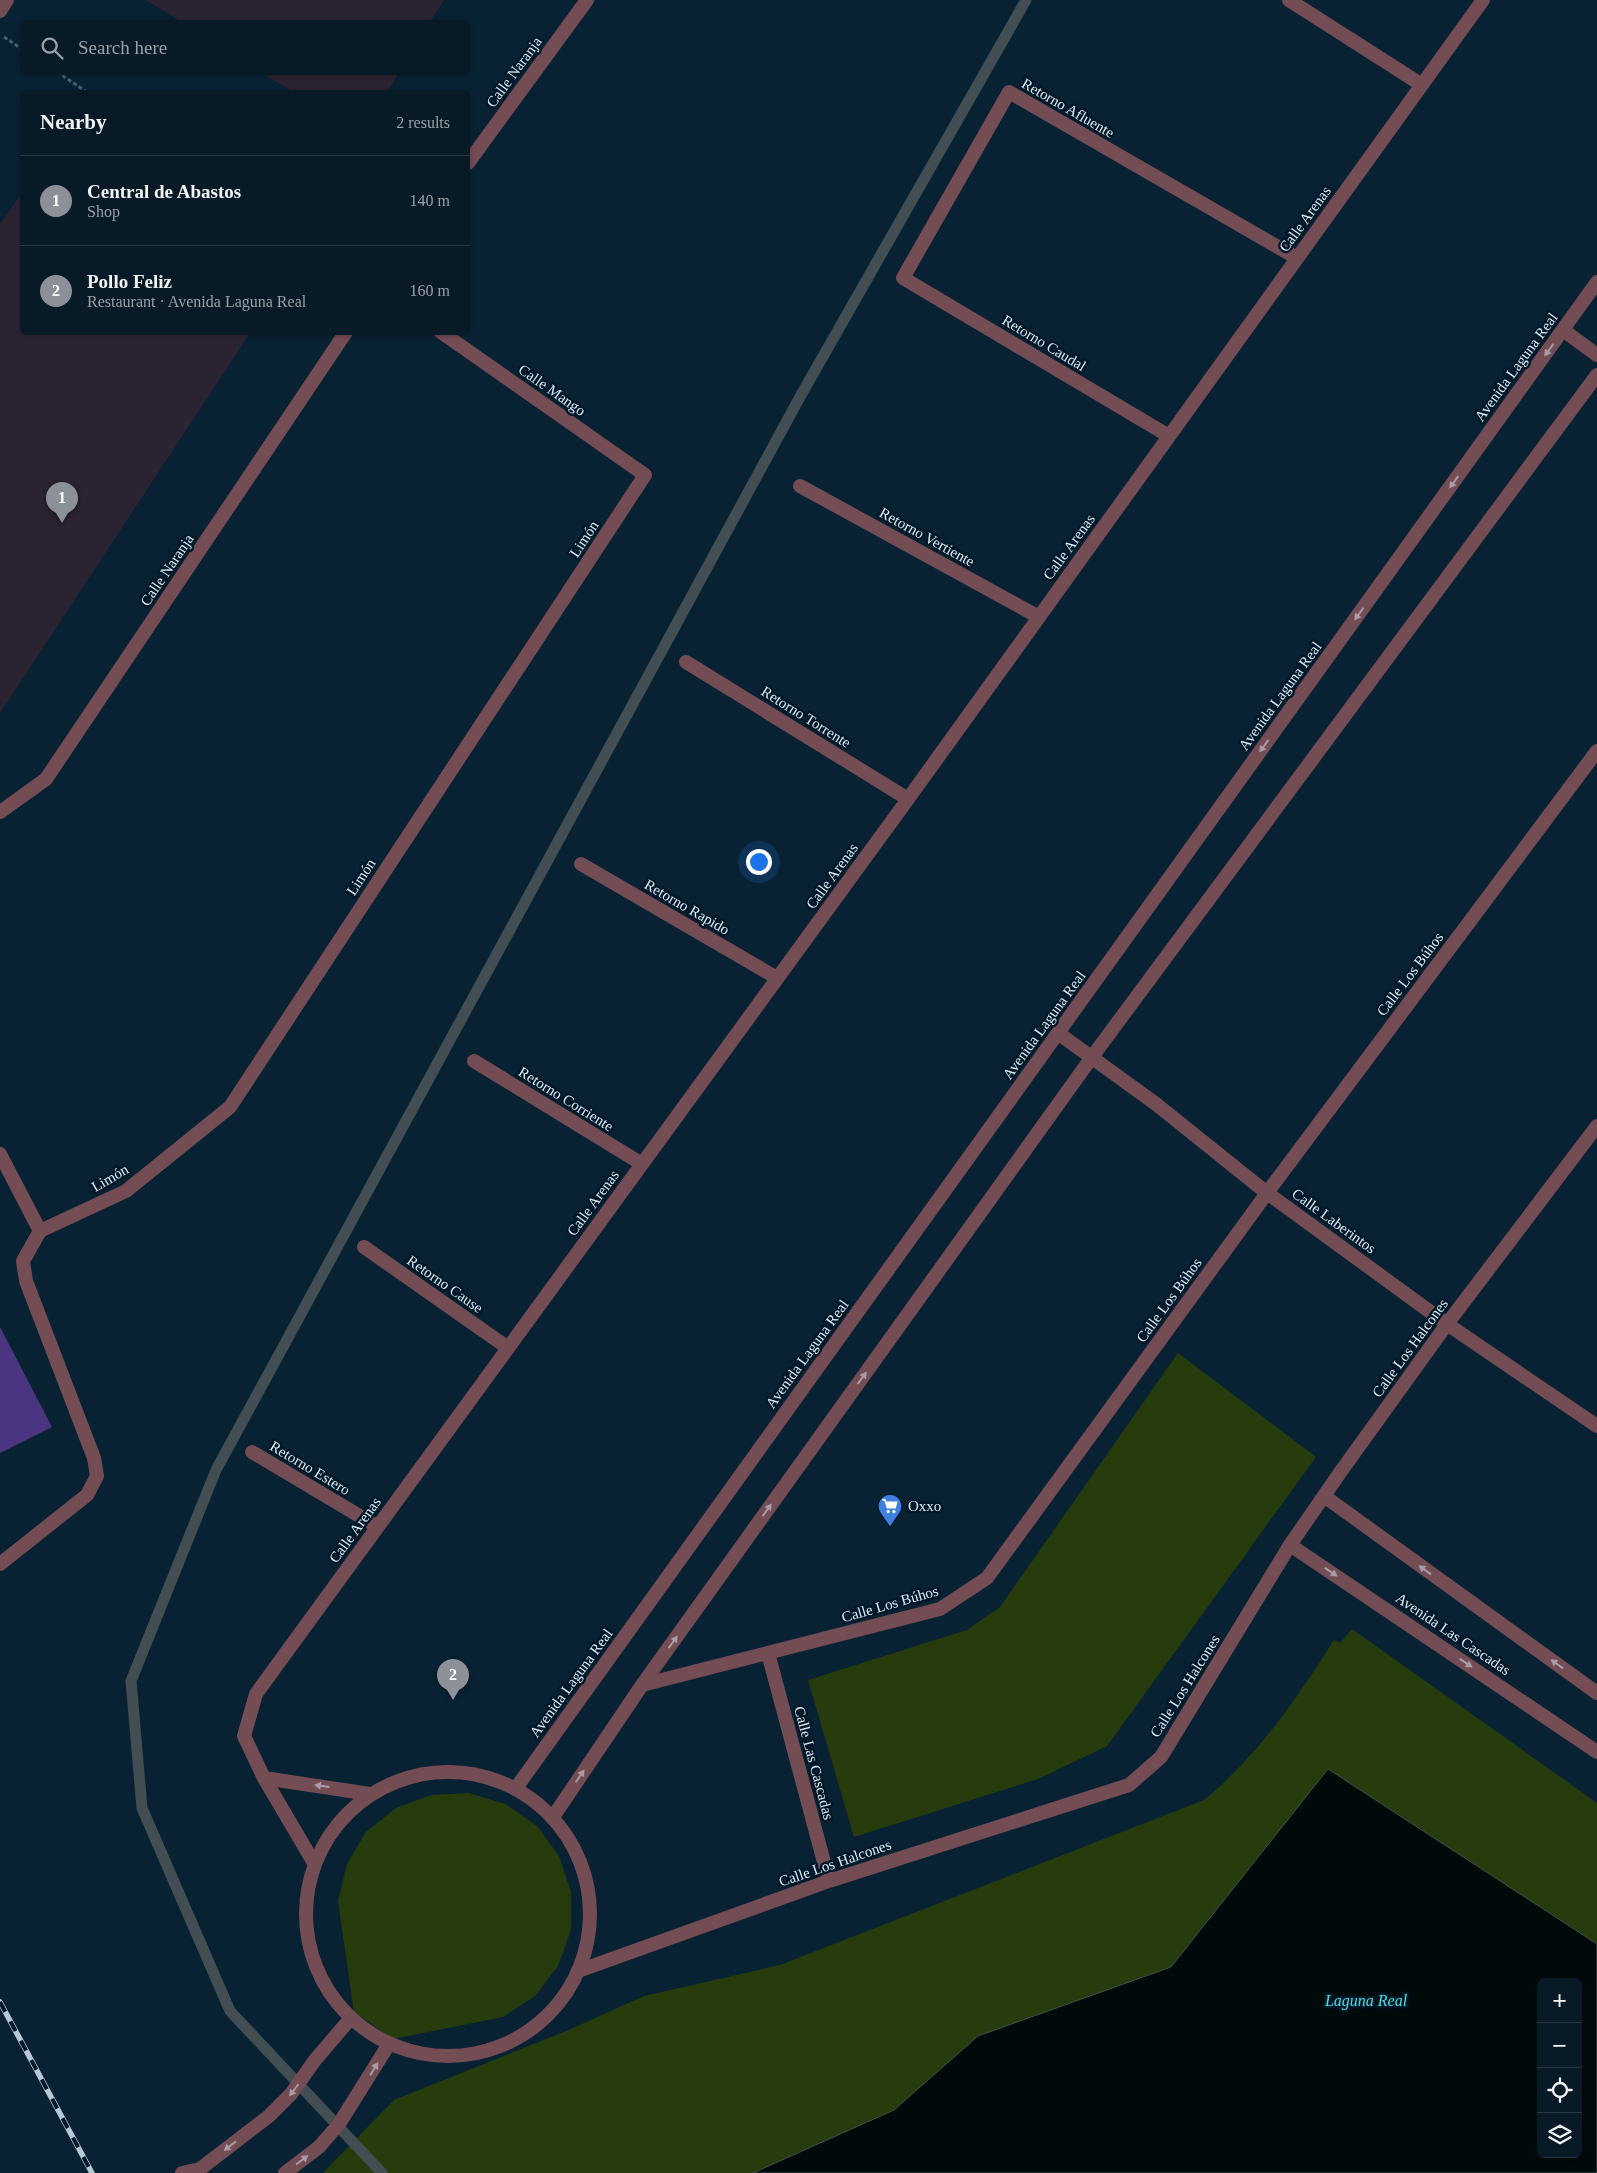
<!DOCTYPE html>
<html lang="en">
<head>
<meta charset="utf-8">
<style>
  :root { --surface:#071a26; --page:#152732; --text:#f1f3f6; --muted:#98a1a7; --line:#283843; --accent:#8c9099 }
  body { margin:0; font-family:"Times New Roman",serif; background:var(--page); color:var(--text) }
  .controls { position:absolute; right:15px; bottom:15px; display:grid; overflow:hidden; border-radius:8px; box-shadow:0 1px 4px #0004 }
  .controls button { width:45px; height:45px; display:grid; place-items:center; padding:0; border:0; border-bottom:1px solid var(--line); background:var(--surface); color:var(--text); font:25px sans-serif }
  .you { position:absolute; left:758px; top:861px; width:18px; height:18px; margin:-12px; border:4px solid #fff; border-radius:50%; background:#1a73e8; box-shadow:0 0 0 8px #1a73e833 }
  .badge { display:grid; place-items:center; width:32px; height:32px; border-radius:50%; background:var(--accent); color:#fff; font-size:16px; font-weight:700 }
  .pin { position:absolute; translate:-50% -41px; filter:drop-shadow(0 1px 2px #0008) }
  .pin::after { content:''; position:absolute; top:26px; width:18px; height:15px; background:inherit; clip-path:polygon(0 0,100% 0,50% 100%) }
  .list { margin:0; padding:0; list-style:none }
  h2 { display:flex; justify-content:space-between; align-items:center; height:65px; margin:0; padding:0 20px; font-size:21px }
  h2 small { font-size:16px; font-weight:400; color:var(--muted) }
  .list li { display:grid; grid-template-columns:32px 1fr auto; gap:15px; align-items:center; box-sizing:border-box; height:90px; padding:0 20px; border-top:1px solid var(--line) }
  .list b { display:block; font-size:19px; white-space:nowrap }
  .list p { margin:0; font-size:16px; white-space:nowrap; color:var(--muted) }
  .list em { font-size:16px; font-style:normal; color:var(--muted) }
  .icon { flex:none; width:28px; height:28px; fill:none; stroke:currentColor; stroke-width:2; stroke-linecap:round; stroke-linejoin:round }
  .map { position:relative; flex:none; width:1597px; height:2173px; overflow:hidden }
  .search { position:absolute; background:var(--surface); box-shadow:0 1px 4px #0004; left:20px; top:20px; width:450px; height:55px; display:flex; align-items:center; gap:12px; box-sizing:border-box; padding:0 18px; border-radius:8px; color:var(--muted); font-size:19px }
  .panel { position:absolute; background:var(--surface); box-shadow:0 1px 4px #0004; left:20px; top:90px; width:450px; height:245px; border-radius:8px }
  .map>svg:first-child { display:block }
  .commercial { fill:#2b2332 }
  .green { fill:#273c0c; fill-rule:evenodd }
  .water { fill:#000a0b; stroke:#424e52; fill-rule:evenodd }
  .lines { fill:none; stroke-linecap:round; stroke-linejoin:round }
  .stream { stroke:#424e52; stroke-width:11 }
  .building { fill:#4c3580 }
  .path { stroke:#495f6f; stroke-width:3; stroke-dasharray:4 2.5; stroke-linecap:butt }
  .service { stroke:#734c54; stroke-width:14 }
  .minor { stroke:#734c54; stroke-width:14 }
  .tertiary { stroke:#734c54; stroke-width:14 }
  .rail-casing { stroke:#b8c8d5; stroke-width:5.5 }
  .rail { stroke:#011829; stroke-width:4; stroke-dasharray:11; stroke-linecap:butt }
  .oneway { fill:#a89ca6 }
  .labels { text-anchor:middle; stroke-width:5; stroke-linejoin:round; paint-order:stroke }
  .street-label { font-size:15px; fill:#ddecf8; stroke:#011829 }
  .poi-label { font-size:15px; fill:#ddecf8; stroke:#011829; text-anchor:start }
  .water-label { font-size:16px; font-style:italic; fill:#4edfe2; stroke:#011829 }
</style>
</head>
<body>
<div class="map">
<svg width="1597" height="2173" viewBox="0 0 1597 2173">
  <rect width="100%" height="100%" fill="#092233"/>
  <!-- commercial -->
  <path class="commercial" d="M146,0H444L430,22H182Z
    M262,73H399L387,92H294Z
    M22,193V332L250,333L0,713V224Z"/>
  <!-- green -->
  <path class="green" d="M1178,1353L1316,1457L1107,1746L1038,1779L854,1837L808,1680L967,1630L1000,1607Z
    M1352,1629L1597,1803V2173H323L394,2100L571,2029L644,1996L780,1965L1204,1800C1257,1757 1298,1697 1334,1640L1340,1643ZM1541,1982H1578V2154H1541Z
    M469,1793L505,1804L537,1826L559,1856L571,1892V1930L558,1966L535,1996L503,2017L393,2039L354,2012L338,1901L347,1864L366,1832L396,1808L431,1795Z"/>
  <!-- water -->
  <path class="water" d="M1328,1769L1597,1944V2173H753L894,2110L978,2036L1171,1967ZM1541,1982H1578V2154H1541Z"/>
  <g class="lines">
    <!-- stream -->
    <path class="stream" d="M382,2173L230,2011L142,1808L131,1681L216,1470L801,395L1026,0"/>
  </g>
  <!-- building -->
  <path class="building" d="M0,1327L52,1427L0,1453Z"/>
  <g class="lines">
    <!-- path -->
    <path class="path" d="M4,37L22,49
      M57,72L87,92"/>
    <!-- service -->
    <path class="service" d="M0,11L7,0
      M468,163L587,0
      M0,812L46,779L346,332
      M0,1154L40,1231
      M40,1231L126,1191L230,1107L645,475L441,332
      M0,1564L87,1495L97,1476L94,1458L26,1281L23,1261L40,1231"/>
    <!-- minor -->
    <path class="minor" d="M1289,0L1422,85
      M1563,330L1597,355
      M1169,436L903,278L1009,92L1297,258
      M800,486L1039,617
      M686,662L908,799
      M581,864L777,978
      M1058,1033L1156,1104L1267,1193L1447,1324L1597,1426
      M474,1061L642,1164
      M364,1247L508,1348
      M252,1452L378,1527
      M1324,1496L1597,1693
      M1290,1545L1597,1752
      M768,1653L829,1881
      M642,1685L940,1609L987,1578L1267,1193L1597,751
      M264,1778L370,1794
      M314,1863L264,1778L244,1736L256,1694L908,799L1483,0
      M581,1970L829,1881L1129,1785L1161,1757L1290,1545L1339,1474L1447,1324L1597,1126"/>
    <!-- tertiary -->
    <path class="tertiary" d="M306 1914a142 142 0 1 1 284 0a142 142 0 1 1-284 0Z
      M516,1788L1597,282
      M553,1817L642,1685L1092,1057L1597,375
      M182,2173L200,2169L269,2116L291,2094L315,2060L351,2018
      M285,2173L319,2147L339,2124L389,2044"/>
    <defs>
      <path id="rail" d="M0,2002L92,2173"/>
    </defs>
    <!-- rail casing -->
    <use href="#rail" class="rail-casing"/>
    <!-- rail -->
    <use href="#rail" class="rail"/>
  </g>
  <!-- one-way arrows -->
  <defs><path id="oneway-solid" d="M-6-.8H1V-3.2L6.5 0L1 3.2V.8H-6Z" transform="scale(1.25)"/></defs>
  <g class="oneway">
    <use href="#oneway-solid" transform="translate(1549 350) rotate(126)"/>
    <use href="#oneway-solid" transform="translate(1454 482) rotate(126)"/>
    <use href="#oneway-solid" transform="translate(1359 614) rotate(126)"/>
    <use href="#oneway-solid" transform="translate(1264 746) rotate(126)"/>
    <use href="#oneway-solid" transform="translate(862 1378) rotate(-54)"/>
    <use href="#oneway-solid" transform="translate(767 1510) rotate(-54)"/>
    <use href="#oneway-solid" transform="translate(1425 1570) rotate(-144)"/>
    <use href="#oneway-solid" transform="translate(1331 1572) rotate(34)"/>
    <use href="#oneway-solid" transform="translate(673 1642) rotate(-54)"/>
    <use href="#oneway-solid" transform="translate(1466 1663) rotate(34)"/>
    <use href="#oneway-solid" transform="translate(1557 1664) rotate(-144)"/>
    <use href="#oneway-solid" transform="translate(580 1776) rotate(-56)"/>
    <use href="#oneway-solid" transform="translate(322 1786) rotate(-172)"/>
    <use href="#oneway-solid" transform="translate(374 2069) rotate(-58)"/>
    <use href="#oneway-solid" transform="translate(294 2090) rotate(127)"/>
    <use href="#oneway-solid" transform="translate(230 2146) rotate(142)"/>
    <use href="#oneway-solid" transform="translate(302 2160) rotate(-37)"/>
  </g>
  <!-- icons -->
  <defs>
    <symbol id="supermarket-pin" viewBox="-11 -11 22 30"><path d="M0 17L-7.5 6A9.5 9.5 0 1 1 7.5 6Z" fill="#3f7fe0" stroke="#011829"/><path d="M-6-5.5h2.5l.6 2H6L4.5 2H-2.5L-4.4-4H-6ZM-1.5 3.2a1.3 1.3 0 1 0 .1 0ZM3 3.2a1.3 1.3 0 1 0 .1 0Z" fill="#fff"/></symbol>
  </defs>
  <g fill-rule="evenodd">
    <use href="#supermarket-pin" x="876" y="1492" width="28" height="38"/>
  </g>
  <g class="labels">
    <!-- street labels -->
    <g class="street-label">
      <text transform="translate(514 72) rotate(-54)" y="5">Calle Naranja</text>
      <text transform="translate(1068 108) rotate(30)" y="5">Retorno Afluente</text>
      <text transform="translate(1305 219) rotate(-54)" y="5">Calle Arenas</text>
      <text transform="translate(1044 343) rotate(31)" y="5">Retorno Caudal</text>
      <text transform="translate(1516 367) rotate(-54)" y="5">Avenida Laguna Real</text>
      <text transform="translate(552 390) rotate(35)" y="5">Calle Mango</text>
      <text transform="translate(927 537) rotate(29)" y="5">Retorno Vertiente</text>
      <text transform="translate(584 539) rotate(-57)" y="5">Limón</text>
      <text transform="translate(1069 547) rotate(-54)" y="5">Calle Arenas</text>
      <text transform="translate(167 570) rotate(-56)" y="5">Calle Naranja</text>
      <text transform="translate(1280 696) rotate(-54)" y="5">Avenida Laguna Real</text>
      <text transform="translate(806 717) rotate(32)" y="5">Retorno Torrente</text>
      <text transform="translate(832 876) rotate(-54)" y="5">Calle Arenas</text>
      <text transform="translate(361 877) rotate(-57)" y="5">Limón</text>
      <text transform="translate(687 907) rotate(30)" y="5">Retorno Rapido</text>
      <text transform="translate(1410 974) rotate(-53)" y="5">Calle Los Búhos</text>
      <text transform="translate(1044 1025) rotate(-54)" y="5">Avenida Laguna Real</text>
      <text transform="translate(566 1099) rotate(32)" y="5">Retorno Corriente</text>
      <text transform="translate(110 1178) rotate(-30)" y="5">Limón</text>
      <text transform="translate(593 1203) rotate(-54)" y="5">Calle Arenas</text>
      <text transform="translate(1334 1221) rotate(36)" y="5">Calle Laberintos</text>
      <text transform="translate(445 1284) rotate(35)" y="5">Retorno Cause</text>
      <text transform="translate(1169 1300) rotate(-54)" y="5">Calle Los Búhos</text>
      <text transform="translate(1410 1348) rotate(-54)" y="5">Calle Los Halcones</text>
      <text transform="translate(807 1354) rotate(-54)" y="5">Avenida Laguna Real</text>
      <text transform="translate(310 1468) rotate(31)" y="5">Retorno Estero</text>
      <text transform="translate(355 1530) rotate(-54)" y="5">Calle Arenas</text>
      <text transform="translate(890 1604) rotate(-16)" y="5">Calle Los Búhos</text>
      <text transform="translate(1453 1634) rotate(34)" y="5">Avenida Las Cascadas</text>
      <text transform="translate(571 1683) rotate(-54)" y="5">Avenida Laguna Real</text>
      <text transform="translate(1185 1686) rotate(-58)" y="5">Calle Los Halcones</text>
      <text transform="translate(814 1763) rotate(75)" y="5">Calle Las Cascadas</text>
      <text transform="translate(835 1863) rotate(-19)" y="5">Calle Los Halcones</text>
    </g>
    <!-- poi labels -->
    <g class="poi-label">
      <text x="908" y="1511">Oxxo</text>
    </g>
    <!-- water labels -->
    <g class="water-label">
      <text x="1366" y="2006">Laguna Real</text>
    </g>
  </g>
</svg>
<div class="controls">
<button>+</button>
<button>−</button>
<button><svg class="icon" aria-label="locate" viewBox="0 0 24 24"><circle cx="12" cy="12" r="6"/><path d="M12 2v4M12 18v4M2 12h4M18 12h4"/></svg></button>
<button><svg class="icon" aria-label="layers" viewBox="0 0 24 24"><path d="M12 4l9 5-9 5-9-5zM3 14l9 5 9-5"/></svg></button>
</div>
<div class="you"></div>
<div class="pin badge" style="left:62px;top:523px">1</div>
<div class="pin badge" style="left:453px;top:1700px">2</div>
<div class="search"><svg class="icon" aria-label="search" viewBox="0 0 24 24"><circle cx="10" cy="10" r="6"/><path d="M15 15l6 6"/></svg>Search here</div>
<section class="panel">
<h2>Nearby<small>2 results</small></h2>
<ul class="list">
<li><span class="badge">1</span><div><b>Central de Abastos</b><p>Shop</p></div><em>140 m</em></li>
<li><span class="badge">2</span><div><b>Pollo Feliz</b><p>Restaurant · Avenida Laguna Real</p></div><em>160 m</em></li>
</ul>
</section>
</div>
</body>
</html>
